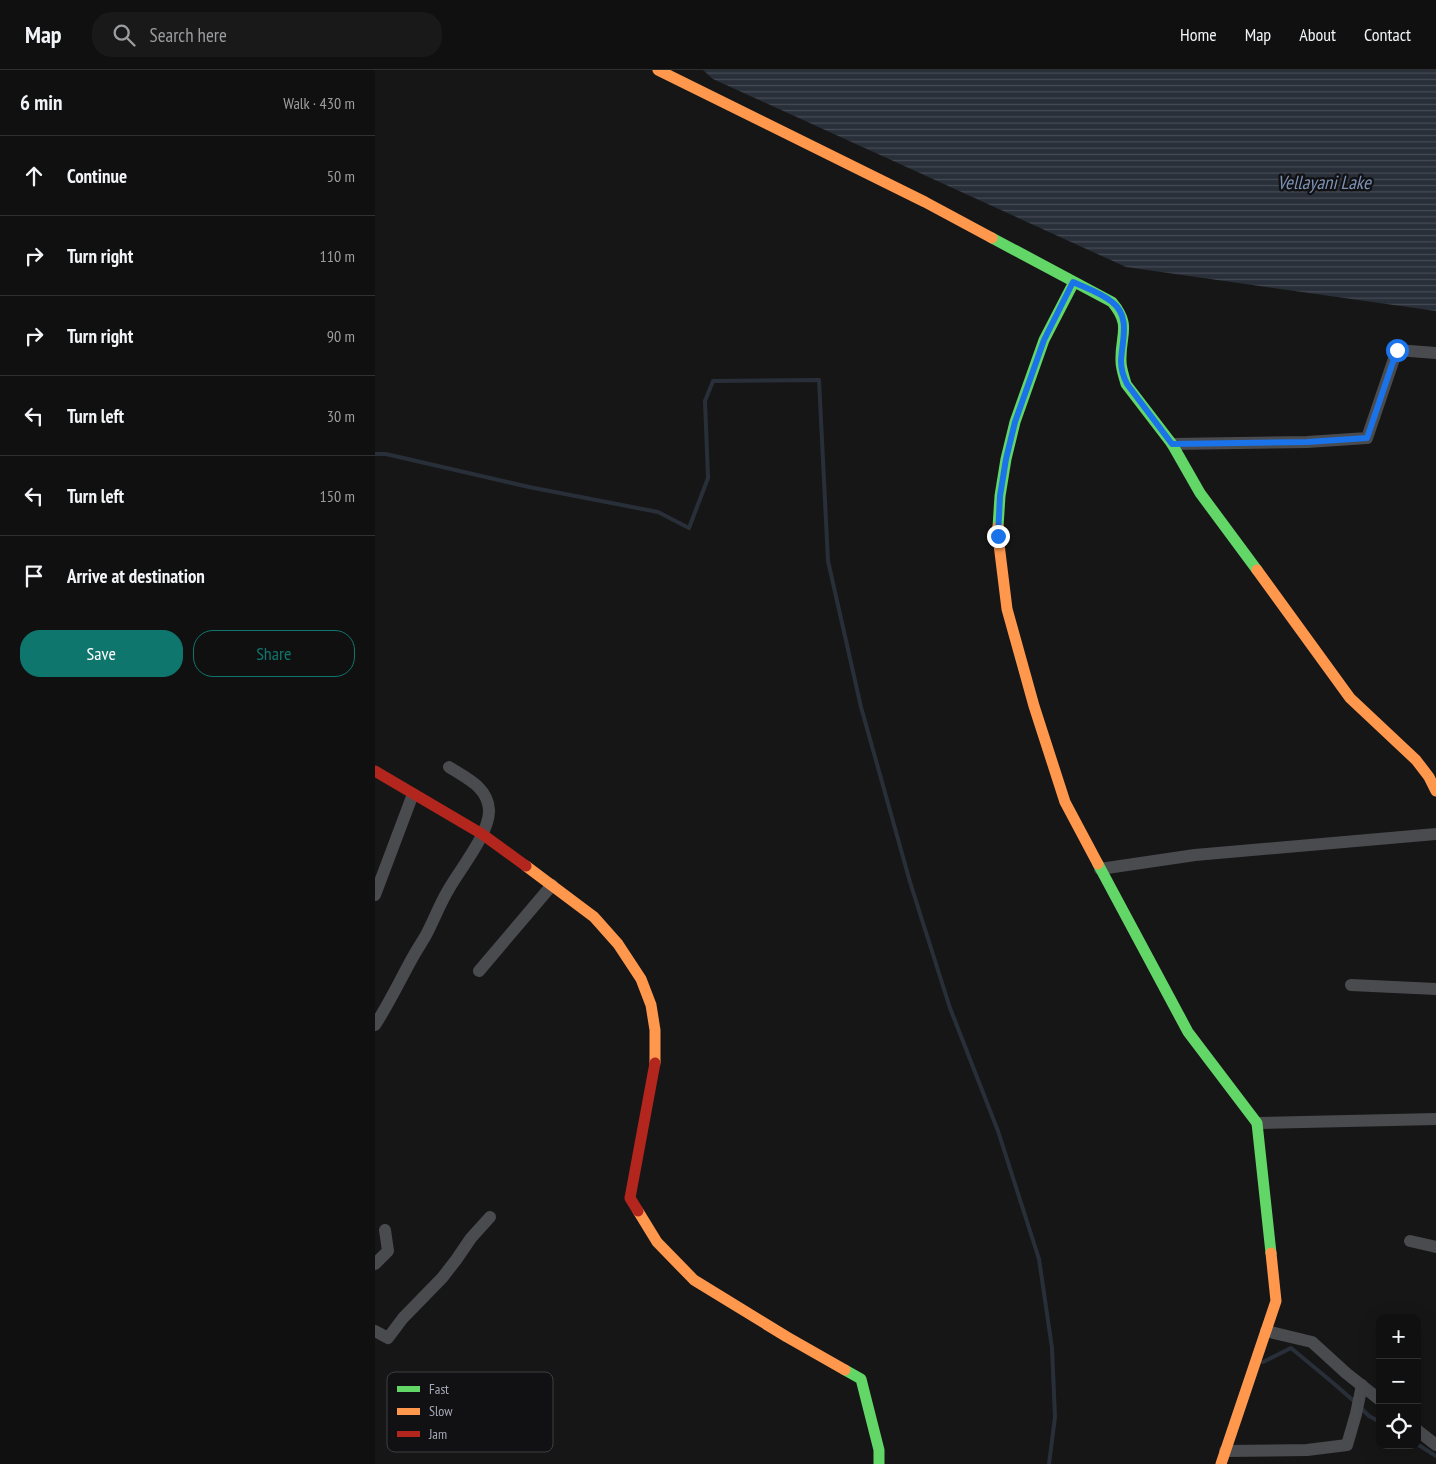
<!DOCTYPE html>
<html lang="en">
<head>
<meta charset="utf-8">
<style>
  :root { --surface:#101010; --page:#191919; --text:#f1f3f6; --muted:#9c9d9f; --line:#303030; --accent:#0f766e }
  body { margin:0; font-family:"PT Sans Narrow",sans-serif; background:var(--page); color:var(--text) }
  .controls { position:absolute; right:15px; bottom:15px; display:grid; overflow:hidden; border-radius:10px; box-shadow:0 5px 20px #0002 }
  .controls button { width:45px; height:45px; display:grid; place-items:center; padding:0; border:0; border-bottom:1px solid var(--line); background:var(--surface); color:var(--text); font:25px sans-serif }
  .stop { position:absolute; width:15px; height:15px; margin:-11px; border:4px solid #1a73e8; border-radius:50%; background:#fff }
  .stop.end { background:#1a73e8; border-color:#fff; box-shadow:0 1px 5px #0008 }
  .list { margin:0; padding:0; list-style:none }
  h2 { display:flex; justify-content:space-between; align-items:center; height:65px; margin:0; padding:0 20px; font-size:21px }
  h2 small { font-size:16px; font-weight:400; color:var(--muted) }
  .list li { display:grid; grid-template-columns:32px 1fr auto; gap:15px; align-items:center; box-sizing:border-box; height:80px; padding:0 20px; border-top:1px solid var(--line) }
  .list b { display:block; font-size:19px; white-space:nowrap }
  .list em { font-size:16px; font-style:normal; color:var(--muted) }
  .actions { display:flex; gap:10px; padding:15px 20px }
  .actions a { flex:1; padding:11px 0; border:1px solid var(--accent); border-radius:20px; text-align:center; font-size:18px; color:var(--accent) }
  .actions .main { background:var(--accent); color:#fff }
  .icon { flex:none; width:28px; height:28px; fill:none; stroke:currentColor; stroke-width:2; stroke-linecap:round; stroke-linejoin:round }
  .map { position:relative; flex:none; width:1061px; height:1394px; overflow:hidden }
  header { display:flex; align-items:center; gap:30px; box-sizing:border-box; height:70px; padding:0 25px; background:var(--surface); border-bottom:1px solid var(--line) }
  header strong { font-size:24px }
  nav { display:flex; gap:28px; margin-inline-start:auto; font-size:18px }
  .search { width:350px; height:45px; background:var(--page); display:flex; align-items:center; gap:12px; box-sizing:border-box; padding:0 18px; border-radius:20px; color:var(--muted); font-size:19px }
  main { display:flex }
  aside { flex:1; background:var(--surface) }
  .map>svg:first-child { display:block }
  .water { fill:url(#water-rules) }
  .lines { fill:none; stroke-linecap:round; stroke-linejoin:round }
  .stream { stroke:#292f39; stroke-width:4 }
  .street { stroke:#4a4b4f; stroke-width:12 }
  .fast { stroke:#63d668; stroke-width:11 }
  .slow { stroke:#ff974d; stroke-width:11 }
  .jam { stroke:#b3261e; stroke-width:11 }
  .route { stroke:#1a73e8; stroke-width:6 }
  .labels { text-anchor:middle; stroke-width:4.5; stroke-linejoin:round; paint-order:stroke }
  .water-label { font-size:19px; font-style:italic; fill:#7c92b5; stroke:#111012 }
  .key { fill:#111012; stroke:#3e3e44; stroke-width:1 }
  .key-label { font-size:14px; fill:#a6a9b8 }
</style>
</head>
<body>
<header>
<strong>Map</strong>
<div class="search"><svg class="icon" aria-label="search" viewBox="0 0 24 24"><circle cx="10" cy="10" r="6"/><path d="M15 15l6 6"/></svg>Search here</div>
<nav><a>Home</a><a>Map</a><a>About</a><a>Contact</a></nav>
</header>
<main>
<aside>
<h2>6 min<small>Walk · 430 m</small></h2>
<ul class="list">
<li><svg class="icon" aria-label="ahead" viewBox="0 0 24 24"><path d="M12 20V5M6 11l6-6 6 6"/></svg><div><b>Continue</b></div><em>50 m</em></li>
<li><svg class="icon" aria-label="right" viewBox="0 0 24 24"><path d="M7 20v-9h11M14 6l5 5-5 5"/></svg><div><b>Turn right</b></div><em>110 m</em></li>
<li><svg class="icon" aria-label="right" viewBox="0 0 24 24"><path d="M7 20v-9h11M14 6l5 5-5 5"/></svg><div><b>Turn right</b></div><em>90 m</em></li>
<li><svg class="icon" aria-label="left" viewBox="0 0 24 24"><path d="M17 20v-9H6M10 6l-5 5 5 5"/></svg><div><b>Turn left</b></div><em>30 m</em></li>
<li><svg class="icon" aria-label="left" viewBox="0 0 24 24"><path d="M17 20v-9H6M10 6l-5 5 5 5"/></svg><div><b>Turn left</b></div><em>150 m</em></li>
<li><svg class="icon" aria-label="arrive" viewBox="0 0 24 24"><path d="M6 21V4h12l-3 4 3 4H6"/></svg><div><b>Arrive at destination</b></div></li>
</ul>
<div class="actions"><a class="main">Save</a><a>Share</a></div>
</aside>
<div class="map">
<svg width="1061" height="1394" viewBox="0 0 1061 1394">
  <defs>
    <pattern id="water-rules" width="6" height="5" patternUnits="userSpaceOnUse" patternTransform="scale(1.25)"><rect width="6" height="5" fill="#292f39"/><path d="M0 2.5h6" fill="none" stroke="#454a54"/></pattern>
  </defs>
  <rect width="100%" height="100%" fill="#161616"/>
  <!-- water -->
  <path class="water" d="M328,0H1061V241L751,197L338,9Z"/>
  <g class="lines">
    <!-- stream -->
    <path class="stream" d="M0,384H11L154,417L283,442L314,458L333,408L330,331L338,311L444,310L453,491L486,637L535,812L575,938L623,1061L664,1189L677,1278L680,1347L674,1394
      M888,1292L916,1278L957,1312L980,1332
      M985,1337L994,1346L1005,1352
      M1042,1374L1061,1386"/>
    <!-- street -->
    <path class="street" d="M797,374L932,372L992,368L1022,280L1061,283
      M725,799L820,785L1061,764
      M0,825L38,724
      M104,901L177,815
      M976,915L1061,919
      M0,955C15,932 26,908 39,885C43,878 47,872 51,865C59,850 65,833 75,817C86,798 115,762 114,740C113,717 91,708 74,697
      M882,1053L1061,1049
      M1035,1171L1061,1177
      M0,1194L13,1181L10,1160
      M0,1261L13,1268L28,1248L67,1208L81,1190L96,1168L115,1147
      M891,1261L937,1272L971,1303L1005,1330
      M1042,1360L1061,1375
      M850,1381L932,1380L972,1375L981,1344L987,1315"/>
    <!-- fast -->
    <path class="fast" d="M617,168L737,232C757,256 745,264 746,291C746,299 749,306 751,314L797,374L825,423L882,500
      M623,457L625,426L631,389L640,352L669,270L699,212
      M723,794L813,962L882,1053L896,1183
      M470,1300L486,1309L504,1380V1394"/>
    <!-- slow -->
    <path class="slow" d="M283,0L550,132L617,168
      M623,457V466L632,539L659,636L690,732L723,794
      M882,500L975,628L1041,690L1054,707L1061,721
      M151,796L219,847L243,874L266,909L276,935L280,960V993
      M263,1141L282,1172L319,1210L412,1267L470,1300
      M846,1394L901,1231L896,1183"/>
    <!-- jam -->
    <path class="jam" d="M0,701L107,764L151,796
      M263,1141L255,1128L280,993"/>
  </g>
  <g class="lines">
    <!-- route -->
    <path class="route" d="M623,466L625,426L631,389L640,352L669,270L698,212C711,218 726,223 737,232C756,246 747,271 746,291C746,299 748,306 752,314L797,374L932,372L992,368L1022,280"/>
  </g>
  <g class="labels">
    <!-- water labels -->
    <g class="water-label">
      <text x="949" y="119">Vellayani Lake</text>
    </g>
  </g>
  <!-- legend -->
  <rect x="12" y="1302" width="166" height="80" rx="8" class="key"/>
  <rect x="22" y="1316" width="23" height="6" fill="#63d668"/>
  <rect x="22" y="1338" width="23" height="7" fill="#ff974d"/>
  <rect x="22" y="1361" width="23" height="6" fill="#b3261e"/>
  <g class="key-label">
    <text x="54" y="1324">Fast</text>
    <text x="54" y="1346">Slow</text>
    <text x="54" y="1369">Jam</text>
  </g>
</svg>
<div class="controls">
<button>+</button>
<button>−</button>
<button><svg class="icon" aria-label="locate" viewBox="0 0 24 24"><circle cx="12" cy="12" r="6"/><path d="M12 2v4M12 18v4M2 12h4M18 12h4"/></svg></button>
</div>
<div class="stop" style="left:1022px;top:280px"></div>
<div class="stop end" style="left:623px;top:466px"></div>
</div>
</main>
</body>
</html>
